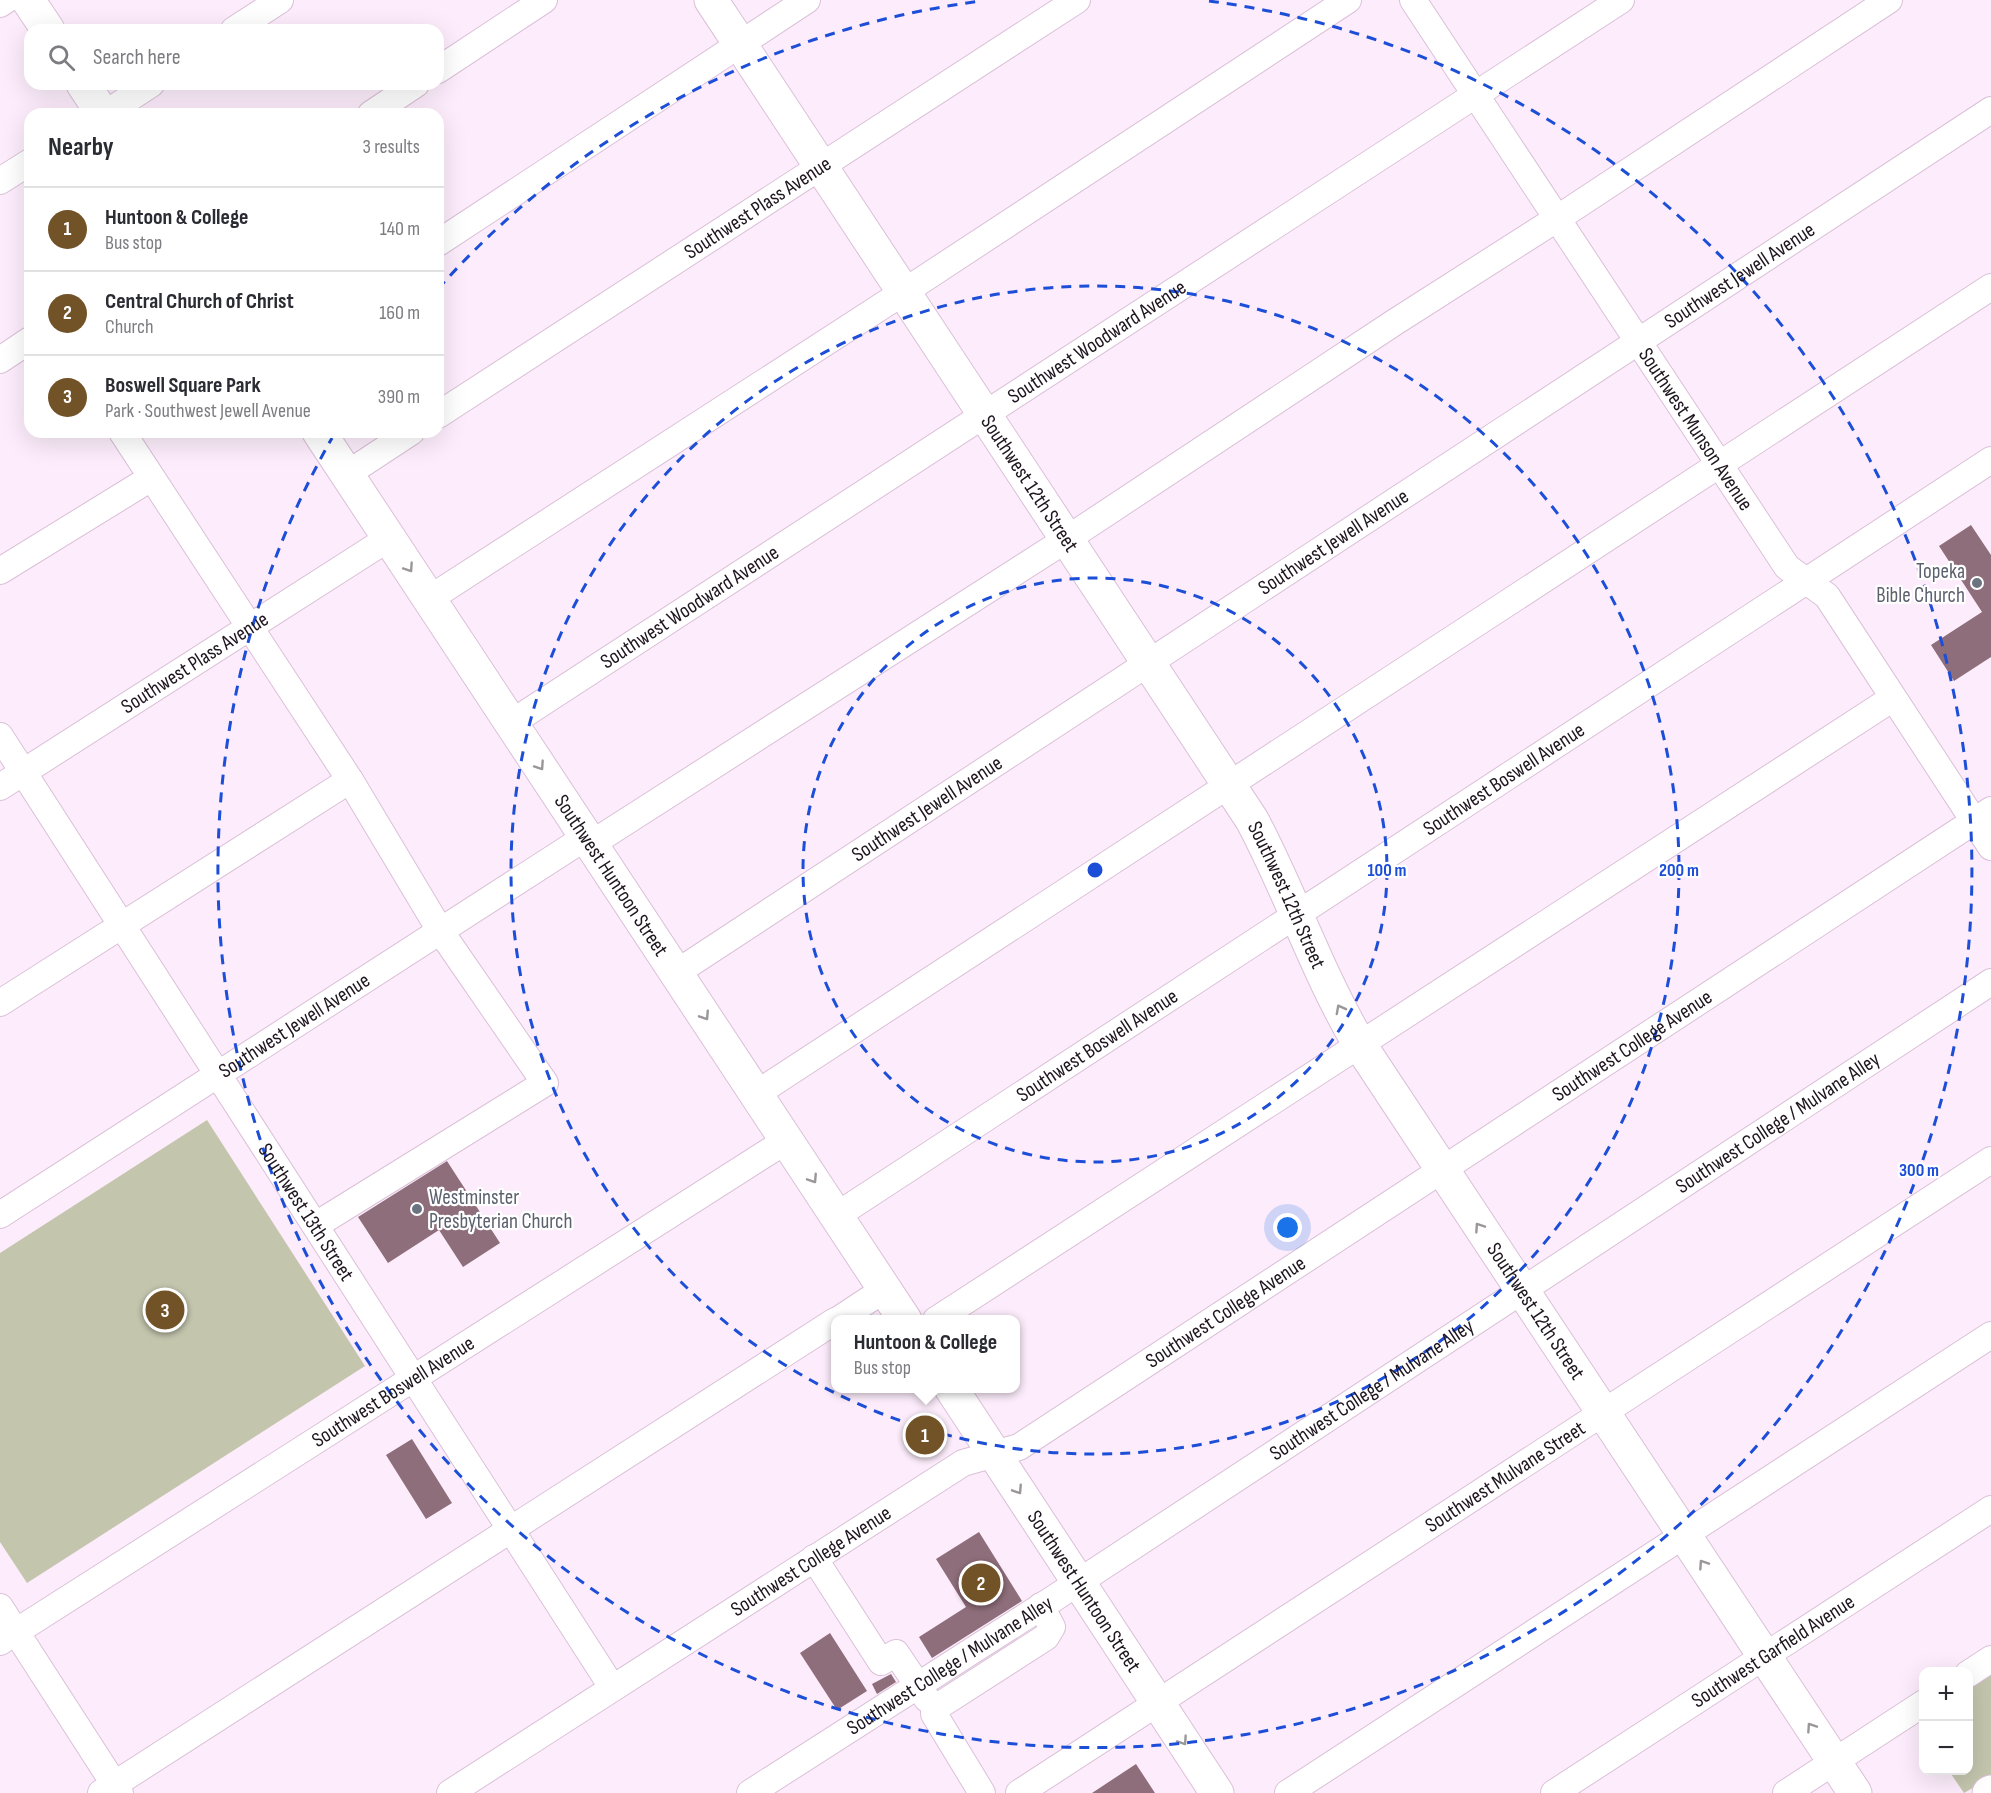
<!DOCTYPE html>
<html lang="en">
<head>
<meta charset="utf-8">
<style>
  :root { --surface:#fff; --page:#f7f7f7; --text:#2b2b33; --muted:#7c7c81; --line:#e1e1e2; --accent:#725328 }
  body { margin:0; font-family:"Sofia Sans Condensed",sans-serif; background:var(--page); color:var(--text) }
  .controls { position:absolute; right:18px; bottom:18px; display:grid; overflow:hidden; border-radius:12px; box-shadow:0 6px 24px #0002 }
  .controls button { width:54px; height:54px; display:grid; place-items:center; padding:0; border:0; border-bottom:2px solid var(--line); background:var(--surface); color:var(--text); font:30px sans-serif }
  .you { position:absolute; left:1288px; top:1228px; width:21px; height:21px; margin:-15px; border:4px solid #fff; border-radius:50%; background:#1a73e8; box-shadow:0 0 0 9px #1a73e833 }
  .badge { display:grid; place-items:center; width:39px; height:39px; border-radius:50%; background:var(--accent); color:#fff; font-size:20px; font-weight:700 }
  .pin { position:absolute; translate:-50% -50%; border:3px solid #fff; box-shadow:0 2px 6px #0006 }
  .popup { position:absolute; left:831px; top:1315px; width:189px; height:78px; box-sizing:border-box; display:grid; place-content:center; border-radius:12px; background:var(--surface); filter:drop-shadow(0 2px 4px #0005); font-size:20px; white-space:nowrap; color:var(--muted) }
  .popup b { font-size:22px; color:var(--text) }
  .popup::after { content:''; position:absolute; left:50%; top:100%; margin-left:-12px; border:12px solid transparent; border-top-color:var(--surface) }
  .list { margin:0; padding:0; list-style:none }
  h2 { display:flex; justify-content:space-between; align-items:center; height:78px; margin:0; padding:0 24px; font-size:26px }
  h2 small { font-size:20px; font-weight:400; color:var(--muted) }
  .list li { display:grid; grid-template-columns:39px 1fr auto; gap:18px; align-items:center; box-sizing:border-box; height:84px; padding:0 24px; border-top:2px solid var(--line) }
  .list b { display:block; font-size:22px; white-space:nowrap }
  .list p { margin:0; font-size:20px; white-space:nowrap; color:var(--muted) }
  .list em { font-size:20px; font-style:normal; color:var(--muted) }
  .icon { flex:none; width:33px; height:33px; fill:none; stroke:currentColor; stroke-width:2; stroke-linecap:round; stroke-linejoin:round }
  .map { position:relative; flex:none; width:1991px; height:1793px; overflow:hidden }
  .search { position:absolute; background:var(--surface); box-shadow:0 6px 24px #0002; left:24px; top:24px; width:420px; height:66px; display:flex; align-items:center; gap:15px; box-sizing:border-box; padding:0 21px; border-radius:18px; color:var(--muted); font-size:22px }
  .panel { position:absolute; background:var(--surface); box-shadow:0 6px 24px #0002; left:24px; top:108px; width:420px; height:330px; border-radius:18px }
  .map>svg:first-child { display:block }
  .green { fill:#c3c5ad }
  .building { fill:#8e6e7a }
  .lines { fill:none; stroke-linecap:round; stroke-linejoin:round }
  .minor-casing { stroke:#dac0d8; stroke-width:28 }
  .major-casing { stroke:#dac0d8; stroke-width:35 }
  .minor { stroke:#fff; stroke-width:26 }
  .major { stroke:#fff; stroke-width:33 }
  .oneway { stroke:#9a969a }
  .ring { fill:none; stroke:#1d4ed8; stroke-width:3; stroke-dasharray:10 8 }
  .worship-dot { fill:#6b7280; stroke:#fff; stroke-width:2 }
  .labels { text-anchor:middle; stroke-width:4.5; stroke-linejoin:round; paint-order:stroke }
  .street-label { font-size:21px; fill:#1e151e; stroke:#fff }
  .worship-label { font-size:21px; fill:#5b616d; stroke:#fff; text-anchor:end }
  .centre { fill:#1d4ed8; stroke:#fff; stroke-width:3 }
  .ring-label { font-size:18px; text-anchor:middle; font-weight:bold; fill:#1d4ed8; stroke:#fff; stroke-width:4.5; stroke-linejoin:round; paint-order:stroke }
</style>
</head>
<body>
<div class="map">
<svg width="1991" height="1793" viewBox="0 0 1991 1793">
  <rect width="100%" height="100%" fill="#fdedfc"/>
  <!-- green -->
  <path class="green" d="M207,1120L365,1366L27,1583L0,1542V1253Z
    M1991,1662V1777L1964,1793L1949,1771L1968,1770L1969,1677Z"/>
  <!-- building -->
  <path class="building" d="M1971,525L1991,555V657L1954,681L1931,645L1982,612L1939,546Z
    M447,1161L500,1243L463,1267L439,1230L388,1263L358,1217Z
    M412,1439L452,1503L426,1519L386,1455Z
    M979,1532L1022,1601L932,1658L919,1637L966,1607L936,1559Z
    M830,1633L867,1691L837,1710L800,1653Z
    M891,1674L896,1682L877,1694L872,1684Z
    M1136,1764L1155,1793H1092Z"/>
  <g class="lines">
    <defs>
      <g id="minor">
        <path id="s1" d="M1413,0L1787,567L1827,596L1991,847"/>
        <path d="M0,4L6,0"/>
        <path d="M234,30L280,0"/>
        <path d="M438,70L544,0"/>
        <path d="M105,114L151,84"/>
        <path d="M371,114L416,84"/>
        <path d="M0,181L30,162"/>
        <path d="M438,243L807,0"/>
        <path d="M0,360L30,340"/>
        <path id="s2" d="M438,415L1077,0"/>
        <path d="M122,432L350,780L441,932L545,1083L316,1225"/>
        <path d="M347,474L411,432"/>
        <path d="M0,571L151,478"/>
        <path d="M429,599L916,284L1348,0"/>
        <path id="s3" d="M511,723L1621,0"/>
        <path id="s4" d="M0,736L612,1687"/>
        <path id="s5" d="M0,787L389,538"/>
        <path d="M591,844L1067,539L1395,322L1558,218L1889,0"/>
        <path id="s6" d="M676,973L1991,110"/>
        <path d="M0,1003L350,780"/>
        <path d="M756,1094L1991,287"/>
        <path id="s7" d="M0,1215L586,837"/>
        <path id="s8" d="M836,1216L1991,460"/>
        <path d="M838,1320L885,1289"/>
        <path d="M936,1320L1893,698"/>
        <path d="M814,1558L881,1662L896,1653L927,1699"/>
        <path d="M0,1607L120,1793"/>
        <path id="s9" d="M0,1642L787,1140"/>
        <path d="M1968,1674L1991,1659"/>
        <path d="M101,1793L835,1321"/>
        <path id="s10" d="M450,1793L963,1463L1019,1447L1991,810"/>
        <path id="s11" d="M750,1793L1053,1599L1991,982"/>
        <path d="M982,1793L934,1714V1709L1046,1637L1052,1627L1041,1606"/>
        <path id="s12" d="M1019,1793L1991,1160"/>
        <path d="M1288,1793L1991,1335"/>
        <path id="s13" d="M1554,1793L1991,1509"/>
        <path d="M1786,1793L1924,1703"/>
      </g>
      <g id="major">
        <path d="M28,0L48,30"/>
        <path id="s14" d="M711,0L1252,820C1291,893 1317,973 1360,1045L1855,1793"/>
        <path d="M83,84L103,114"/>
        <path id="s15" d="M319,432L905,1320"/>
        <path id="s16" d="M951,1388L1217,1793"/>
        <path d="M1989,1793L1991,1792"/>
      </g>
    </defs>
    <!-- minor casing -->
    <use href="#minor" class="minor-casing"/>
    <!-- major casing -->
    <use href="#major" class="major-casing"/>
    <!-- minor -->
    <use href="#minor" class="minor"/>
    <!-- major -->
    <use href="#major" class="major"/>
  </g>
  <!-- one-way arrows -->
  <defs><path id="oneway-chevron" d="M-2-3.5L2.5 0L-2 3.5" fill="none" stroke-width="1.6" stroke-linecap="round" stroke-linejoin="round" transform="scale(1.5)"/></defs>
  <g class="oneway">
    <use href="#oneway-chevron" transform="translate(409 568) rotate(56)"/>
    <use href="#oneway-chevron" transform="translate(540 766) rotate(56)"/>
    <use href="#oneway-chevron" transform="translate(1340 1009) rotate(-118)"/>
    <use href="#oneway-chevron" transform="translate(705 1016) rotate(57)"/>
    <use href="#oneway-chevron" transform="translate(813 1179) rotate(57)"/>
    <use href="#oneway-chevron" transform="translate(1479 1227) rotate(-124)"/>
    <use href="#oneway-chevron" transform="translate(1018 1490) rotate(57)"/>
    <use href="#oneway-chevron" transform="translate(1703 1564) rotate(-124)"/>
    <use href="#oneway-chevron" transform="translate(1811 1727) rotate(-124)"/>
    <use href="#oneway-chevron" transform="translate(1183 1741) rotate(56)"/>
  </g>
  <!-- distance rings -->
  <g class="ring">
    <circle cx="1095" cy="870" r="292"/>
    <circle cx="1095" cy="870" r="584"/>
    <path d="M438 289A877 877 0 0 1 981 1M1209 1A877 877 0 1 1 332 438"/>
  </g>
  <!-- markers -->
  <g class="worship-dot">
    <circle cx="1977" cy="583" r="6"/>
    <circle cx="417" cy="1209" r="6"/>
  </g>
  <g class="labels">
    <!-- street labels -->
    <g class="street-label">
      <text dy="7" stroke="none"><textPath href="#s2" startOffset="381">Southwest Plass Avenue</textPath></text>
      <text dy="7" stroke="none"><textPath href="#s6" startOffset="1272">Southwest Jewell Avenue</textPath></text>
      <text dy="7" stroke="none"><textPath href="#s3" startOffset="699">Southwest Woodward Avenue</textPath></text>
      <text dy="7" stroke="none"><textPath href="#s1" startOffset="514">Southwest Munson Avenue</textPath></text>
      <text dy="7" stroke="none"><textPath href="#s14" startOffset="579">Southwest 12th Street</textPath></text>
      <text dy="7" stroke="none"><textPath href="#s6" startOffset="786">Southwest Jewell Avenue</textPath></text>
      <text dy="7" stroke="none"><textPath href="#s3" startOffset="213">Southwest Woodward Avenue</textPath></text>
      <text dy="7" stroke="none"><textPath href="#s5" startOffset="231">Southwest Plass Avenue</textPath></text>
      <text dy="7" stroke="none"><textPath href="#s8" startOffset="798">Southwest Boswell Avenue</textPath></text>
      <text dy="7" stroke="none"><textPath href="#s6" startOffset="300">Southwest Jewell Avenue</textPath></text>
      <text dy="7" stroke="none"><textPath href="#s15" startOffset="531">Southwest Huntoon Street</textPath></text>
      <text dy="7" stroke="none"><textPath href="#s14" startOffset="1065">Southwest 12th Street</textPath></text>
      <text dy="7" stroke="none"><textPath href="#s7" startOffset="350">Southwest Jewell Avenue</textPath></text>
      <text dy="7" stroke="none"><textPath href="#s8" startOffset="312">Southwest Boswell Avenue</textPath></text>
      <text dy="7" stroke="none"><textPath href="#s10" startOffset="1401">Southwest College Avenue</textPath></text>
      <text dy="7" stroke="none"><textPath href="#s11" startOffset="1227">Southwest College / Mulvane Alley</textPath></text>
      <text dy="7" stroke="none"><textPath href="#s4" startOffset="566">Southwest 13th Street</textPath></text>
      <text dy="7" stroke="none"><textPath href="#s10" startOffset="915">Southwest College Avenue</textPath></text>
      <text dy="7" stroke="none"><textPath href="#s14" startOffset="1551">Southwest 12th Street</textPath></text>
      <text dy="7" stroke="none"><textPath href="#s11" startOffset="741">Southwest College / Mulvane Alley</textPath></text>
      <text dy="7" stroke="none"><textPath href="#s9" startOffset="466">Southwest Boswell Avenue</textPath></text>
      <text dy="7" stroke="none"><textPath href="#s12" startOffset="580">Southwest Mulvane Street</textPath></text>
      <text dy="7" stroke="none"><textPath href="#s10" startOffset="429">Southwest College Avenue</textPath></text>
      <text dy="7" stroke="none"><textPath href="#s16" startOffset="243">Southwest Huntoon Street</textPath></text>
      <text dy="7" stroke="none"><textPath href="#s13" startOffset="261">Southwest Garfield Avenue</textPath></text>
      <text dy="7" stroke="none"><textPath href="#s11" startOffset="237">Southwest College / Mulvane Alley</textPath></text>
    </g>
    <!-- worship labels -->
    <g class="worship-label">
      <text x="1965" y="578">Topeka<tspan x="1965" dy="24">Bible Church</tspan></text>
      <text x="429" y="1204" text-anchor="start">Westminster<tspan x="429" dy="24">Presbyterian Church</tspan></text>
    </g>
  </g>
  <circle cx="1095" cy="870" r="9" class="centre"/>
  <g class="ring-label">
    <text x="1387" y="876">100 m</text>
    <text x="1679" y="876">200 m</text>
    <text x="1919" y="1176">300 m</text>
  </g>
</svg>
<div class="controls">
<button>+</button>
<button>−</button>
</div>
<div class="you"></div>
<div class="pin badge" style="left:925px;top:1435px">1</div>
<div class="popup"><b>Huntoon &amp; College</b>Bus stop</div>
<div class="pin badge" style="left:981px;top:1583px">2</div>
<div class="pin badge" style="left:165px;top:1310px">3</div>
<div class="search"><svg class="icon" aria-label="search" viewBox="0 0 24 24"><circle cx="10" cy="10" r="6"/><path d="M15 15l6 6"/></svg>Search here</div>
<section class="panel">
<h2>Nearby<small>3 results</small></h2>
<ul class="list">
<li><span class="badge">1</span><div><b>Huntoon &amp; College</b><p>Bus stop</p></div><em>140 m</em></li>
<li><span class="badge">2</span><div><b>Central Church of Christ</b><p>Church</p></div><em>160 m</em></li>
<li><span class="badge">3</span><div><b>Boswell Square Park</b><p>Park · Southwest Jewell Avenue</p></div><em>390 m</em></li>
</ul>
</section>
</div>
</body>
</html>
